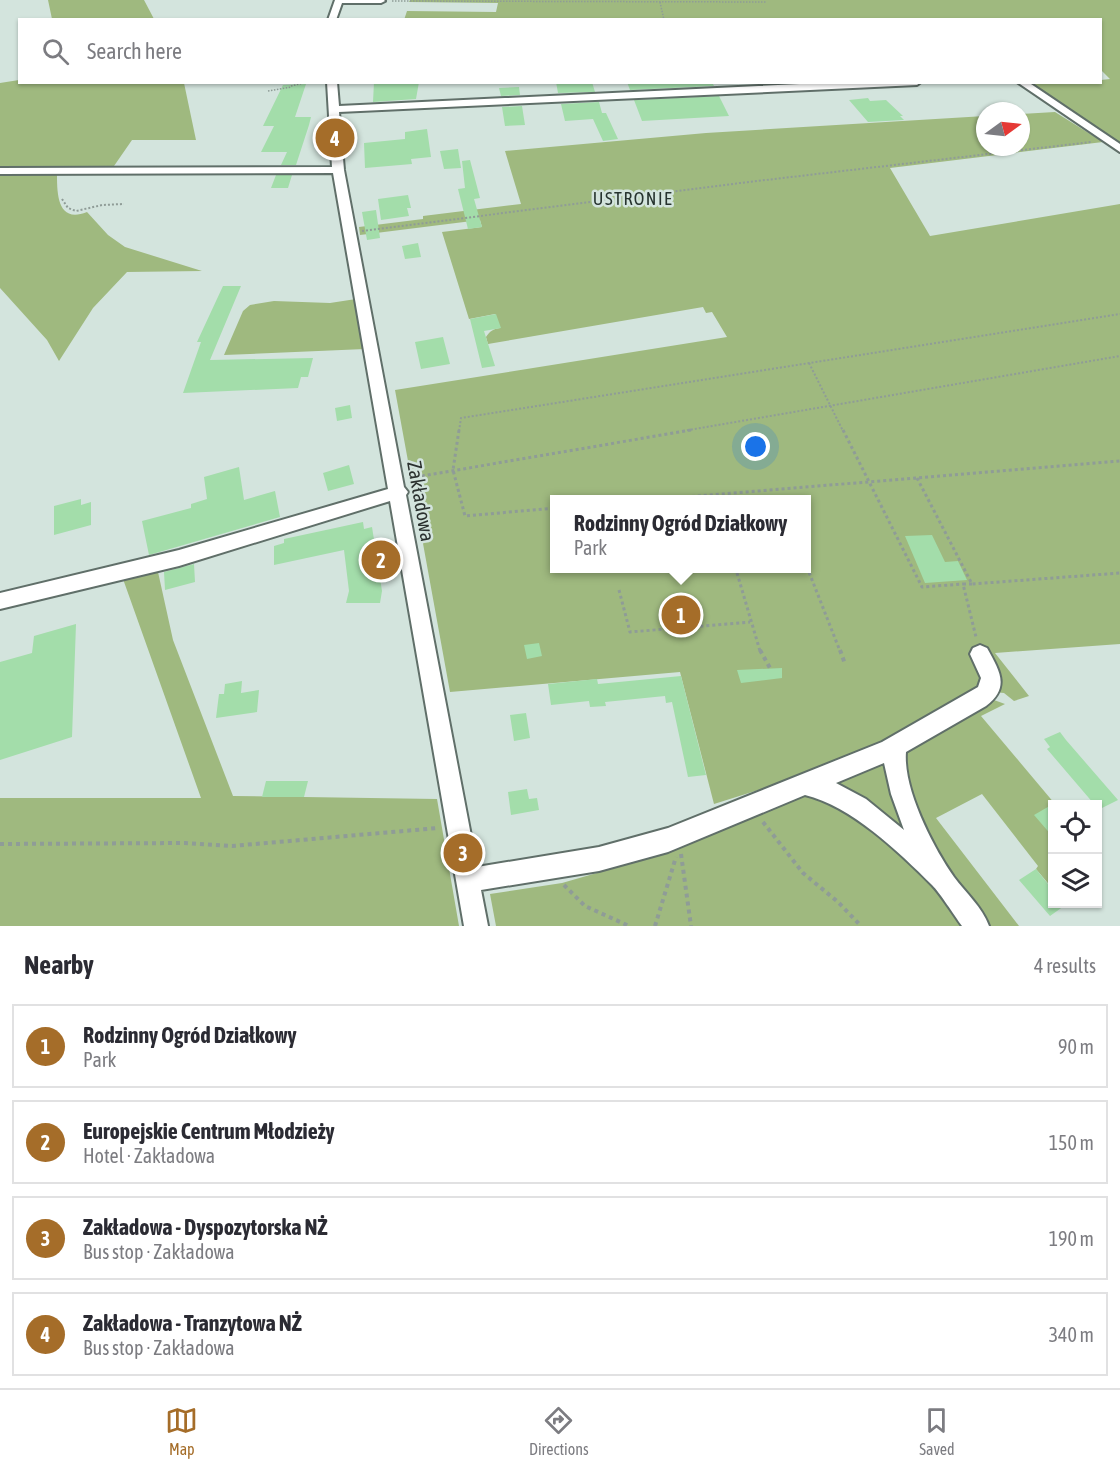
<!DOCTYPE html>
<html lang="en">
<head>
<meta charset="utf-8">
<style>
  :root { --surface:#fff; --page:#f7f7f7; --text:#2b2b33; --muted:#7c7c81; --line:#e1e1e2; --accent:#a56d29 }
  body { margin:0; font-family:"Asap Condensed",sans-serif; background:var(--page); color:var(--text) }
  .controls { position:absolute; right:18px; bottom:18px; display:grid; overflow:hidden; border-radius:0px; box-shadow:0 2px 4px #0004 }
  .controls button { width:54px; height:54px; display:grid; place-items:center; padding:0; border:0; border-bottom:2px solid var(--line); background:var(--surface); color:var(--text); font:30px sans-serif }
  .compass { position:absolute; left:976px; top:102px; width:54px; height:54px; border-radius:50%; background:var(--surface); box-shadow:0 2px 4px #0004; rotate:75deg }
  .you { position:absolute; left:756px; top:447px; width:21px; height:21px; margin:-15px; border:4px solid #fff; border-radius:50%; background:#1a73e8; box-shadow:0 0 0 9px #1a73e833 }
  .badge { display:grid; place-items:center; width:39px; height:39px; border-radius:50%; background:var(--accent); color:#fff; font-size:20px; font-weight:700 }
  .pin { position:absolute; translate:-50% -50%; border:3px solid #fff; box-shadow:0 2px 6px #0006 }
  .popup { position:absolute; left:550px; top:495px; width:261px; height:78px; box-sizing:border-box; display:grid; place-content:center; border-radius:0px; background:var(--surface); filter:drop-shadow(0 2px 4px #0005); font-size:20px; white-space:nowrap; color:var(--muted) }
  .popup b { font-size:22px; color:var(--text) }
  .popup::after { content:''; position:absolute; left:50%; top:100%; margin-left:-12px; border:12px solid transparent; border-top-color:var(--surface) }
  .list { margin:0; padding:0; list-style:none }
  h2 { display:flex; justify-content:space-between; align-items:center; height:78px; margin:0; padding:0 24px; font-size:26px }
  h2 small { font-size:20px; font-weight:400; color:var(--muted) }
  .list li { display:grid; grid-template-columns:39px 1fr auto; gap:18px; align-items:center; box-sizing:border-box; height:84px; margin:0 12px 12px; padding:0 12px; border:2px solid var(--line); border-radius:0px }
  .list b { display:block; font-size:22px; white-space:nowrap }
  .list p { margin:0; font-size:20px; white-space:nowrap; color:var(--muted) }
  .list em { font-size:20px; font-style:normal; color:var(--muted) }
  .icon { flex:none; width:33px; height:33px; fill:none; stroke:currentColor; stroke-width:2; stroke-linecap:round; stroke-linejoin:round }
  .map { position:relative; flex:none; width:1120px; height:926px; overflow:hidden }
  .search { position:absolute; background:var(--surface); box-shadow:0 2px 4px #0004; left:18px; right:18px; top:18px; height:66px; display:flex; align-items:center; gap:15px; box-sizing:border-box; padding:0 21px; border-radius:0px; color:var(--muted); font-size:22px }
  .sheet { height:462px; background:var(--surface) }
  nav { display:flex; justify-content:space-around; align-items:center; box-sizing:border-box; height:84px; border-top:2px solid var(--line); background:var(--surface); font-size:16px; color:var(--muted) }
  nav a { display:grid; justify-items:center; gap:3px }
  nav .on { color:var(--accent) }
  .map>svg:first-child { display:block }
  .green { fill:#9fb97f; fill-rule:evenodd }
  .building { fill:#a3ddaa }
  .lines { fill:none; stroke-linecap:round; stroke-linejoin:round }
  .minor-casing { stroke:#606f69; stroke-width:4 }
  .path-far3 { stroke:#8f9c97; stroke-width:1.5; stroke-dasharray:1.5 1.5; stroke-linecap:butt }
  .path-far2 { stroke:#8f9c97; stroke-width:2; stroke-dasharray:2 2; stroke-linecap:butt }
  .path-far1 { stroke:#8f9c97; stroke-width:3; stroke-dasharray:3 3; stroke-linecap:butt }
  .path { stroke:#8f9c97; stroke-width:4; stroke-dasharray:4 4; stroke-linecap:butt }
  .minor { fill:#fff; fill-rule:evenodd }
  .labels { text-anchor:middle; stroke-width:5; stroke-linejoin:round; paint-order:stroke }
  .far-neighbourhood-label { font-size:18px; letter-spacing:1.5px; fill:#26332e; stroke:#d3e4dd }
  .street-label { font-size:20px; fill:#2b312f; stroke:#d3e4dd }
</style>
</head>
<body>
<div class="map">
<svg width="1120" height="926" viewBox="0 0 1120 926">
  <rect width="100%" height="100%" fill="#d3e4dd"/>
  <!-- green -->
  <path class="green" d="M48,0H144L154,19H52Z
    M410,0H1120V147L1024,83L1100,82L1101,80L1110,79L1101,70L1100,20H404L407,11L496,12L498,3L409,2Z
    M19,80L20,82L184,83L196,140H132L114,166L0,169V83Z
    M1055,112L1103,142L890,168L930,236L1120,204V644L995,653L1029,696L1014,701L1004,693L994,692L987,684L875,748L784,782L714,804L680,672L450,692L412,483L423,481L421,470L410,472L395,390L727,337L712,312L706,313L703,307L488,344L486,337C490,331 493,329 500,328L495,314L469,319L442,232L482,227L480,220L360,235L359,227L423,219V216L521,204L505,151L706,133L985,116V147H1021V114ZM555,500H807V568H555Z
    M57,173C57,193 57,224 87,212L108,235L125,247L202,271L127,272L93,308L59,361L47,340L0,288V175Z
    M356,299L365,349L224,355L243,311L250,305L274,301L330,303Z
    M158,572L173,640L233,796L437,799L459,926H0V798H201L123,579Z
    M994,700L1005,704L981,716L1055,804H1052V888L1036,869L1038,866L982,794L936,818L1019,926H980L948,881L899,768L908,746Z
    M886,758L930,863L829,782Z
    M822,793L886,835L970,926H496L490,894L562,883L656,856L714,834L804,794Z"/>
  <!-- building -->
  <path class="building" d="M374,82H419L416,99L373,102Z
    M556,82H592L595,92L558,93Z
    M627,82H712L714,86L630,90Z
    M306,84L295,117H311L309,125L296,165H281L287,152H261L274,126H263L283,85Z
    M519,87L520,95L501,96L499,88Z
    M719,96L729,116L642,121L634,100Z
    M868,98L870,101L886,100L903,116H900L904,120L868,122L849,100Z
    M599,102L602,113H606L618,139L603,141L593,119L565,121L561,104Z
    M522,106L525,125L505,126L502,107Z
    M427,129L431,157L411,159L412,164L365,168L364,143L405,139V132Z
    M458,149L461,168L444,169L440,151Z
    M470,160L480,198L474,199L482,227L468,229L458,189L465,188L462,161Z
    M276,175H292L288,188H271Z
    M408,195L411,208H407L409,216L381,220L378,199Z
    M376,210L380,238L367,240L362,212Z
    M418,243L421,257L405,259L402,246Z
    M223,286H241L210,360L313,358L308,377H301L298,388L183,393L201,342H197Z
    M496,314L501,328L484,331L495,366L482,368L470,319Z
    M443,337L450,364L421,369L415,342Z
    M350,405L352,418L337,421L335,408Z
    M349,465L354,484L328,491L323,473Z
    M239,467L244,500L275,491L280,517L149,555L142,521L191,508V504L207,499L204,477Z
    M81,499V505L91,502V525L54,535V506Z
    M363,522L364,529L372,527L382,591L380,603H346L349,591L344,550L274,565V546L284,543V539Z
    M932,535L945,562L958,561L967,580L925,583L905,536Z
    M194,564L195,582L165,590L164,572Z
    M76,624L72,737L0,760V662L32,653L34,636Z
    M539,643L542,656L527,659L524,645Z
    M782,668V678L741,683L737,670Z
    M681,676L706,775L688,777L672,702L666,703L665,696L605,702L606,706L590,707L589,701L551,705L548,684L597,679L598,684Z
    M242,681L241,693L259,690L257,712L216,718L219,694H224L225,684Z
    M526,713L530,738L514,741L510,715Z
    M1060,732L1066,740L1118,800L1098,810V804H1094L1047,749L1050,747L1044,739Z
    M266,781H308L304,797H262Z
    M527,789L529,799L537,798L539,810L511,815L508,792Z
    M1053,804V837L1034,815Z
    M1036,869L1052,889L1053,903H1062L1064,906L1050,916L1019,880Z"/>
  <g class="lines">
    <defs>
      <path id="minor" d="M335,0H384L385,1L381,3H342L336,20H328Z
        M327,82H337L339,106L843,82H921L917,85L339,112L344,170L404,487L408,492L406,495L477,867L599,847L668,828L882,742L978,687L981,678L970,654L973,648L980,645L987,648C999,670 1011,687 986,706L906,752C903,789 933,847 954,877C966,893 982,907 989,926H962C954,915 940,893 932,885C899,852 851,806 805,795L668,852L599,871L481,890L488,926H464L390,501L179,566L0,609V593L179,550L388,489L333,173L0,174V168L332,167ZM884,763L891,794L904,830L866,799L836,783Z
        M1017,82H1028L1120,144V152Z"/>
    </defs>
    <!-- minor casing -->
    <use href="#minor" class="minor-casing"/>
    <!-- path-far3 -->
    <path class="path-far3" d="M392,1L766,2
      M660,2L664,20
      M291,86L308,82
      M268,91L291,87"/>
    <!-- path-far2 -->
    <path class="path-far2" d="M62,199L68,208L76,211L102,205L124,204
      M362,231L740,183L1091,142
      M809,363L843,431
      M459,431L461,418L1120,314
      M683,431L1120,356"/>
    <!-- path-far1 -->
    <path class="path-far1" d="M459,430L453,470L465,516L555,508
      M843,430L922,587L963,584
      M410,478L691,430
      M917,478L972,584L1120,573
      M650,500L1120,461
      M807,567L840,651
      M737,573L760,651
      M972,584H963L976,637
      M619,590L630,632L750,622"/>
    <!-- path -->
    <path class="path" d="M760,650L770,668
      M840,650L845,664
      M763,822L803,873L838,902L861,926
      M0,844L185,843L232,846L438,828
      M681,854L691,926
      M564,885L585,906L629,926
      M655,926L676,857"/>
    <!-- minor -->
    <use href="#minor" class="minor"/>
  </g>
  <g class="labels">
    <!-- far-neighbourhood labels -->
    <g class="far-neighbourhood-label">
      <text x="633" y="205">USTRONIE</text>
    </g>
    <!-- street labels -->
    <g class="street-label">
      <text transform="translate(421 501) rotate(80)" y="7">Zakładowa</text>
    </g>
  </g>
</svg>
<div class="controls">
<button><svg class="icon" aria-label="locate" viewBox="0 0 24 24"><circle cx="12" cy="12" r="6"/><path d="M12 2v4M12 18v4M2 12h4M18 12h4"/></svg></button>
<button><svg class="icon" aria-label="layers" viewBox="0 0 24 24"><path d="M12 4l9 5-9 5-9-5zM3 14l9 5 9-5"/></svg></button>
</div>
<svg class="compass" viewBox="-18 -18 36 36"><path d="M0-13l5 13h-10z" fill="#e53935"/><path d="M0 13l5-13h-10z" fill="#7c7c81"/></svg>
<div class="you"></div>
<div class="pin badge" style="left:681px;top:615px">1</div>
<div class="popup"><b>Rodzinny Ogród Działkowy</b>Park</div>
<div class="pin badge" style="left:381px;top:560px">2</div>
<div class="pin badge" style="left:463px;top:853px">3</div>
<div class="pin badge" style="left:335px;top:138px">4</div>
<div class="search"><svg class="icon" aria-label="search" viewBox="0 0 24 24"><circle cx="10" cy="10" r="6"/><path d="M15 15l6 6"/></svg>Search here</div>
</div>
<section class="sheet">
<h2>Nearby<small>4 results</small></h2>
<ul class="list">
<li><span class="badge">1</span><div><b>Rodzinny Ogród Działkowy</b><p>Park</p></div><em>90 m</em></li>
<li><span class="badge">2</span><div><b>Europejskie Centrum Młodzieży</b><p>Hotel · Zakładowa</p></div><em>150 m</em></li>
<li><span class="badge">3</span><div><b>Zakładowa - Dyspozytorska NŻ</b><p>Bus stop · Zakładowa</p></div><em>190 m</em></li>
<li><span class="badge">4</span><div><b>Zakładowa - Tranzytowa NŻ</b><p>Bus stop · Zakładowa</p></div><em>340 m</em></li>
</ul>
</section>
<nav>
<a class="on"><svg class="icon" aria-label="map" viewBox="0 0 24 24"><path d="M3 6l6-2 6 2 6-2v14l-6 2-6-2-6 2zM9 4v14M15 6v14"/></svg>Map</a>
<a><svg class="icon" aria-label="directions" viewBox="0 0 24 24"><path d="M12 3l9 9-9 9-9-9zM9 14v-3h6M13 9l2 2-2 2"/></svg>Directions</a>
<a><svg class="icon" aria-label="saved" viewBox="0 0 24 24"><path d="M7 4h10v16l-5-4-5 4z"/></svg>Saved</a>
</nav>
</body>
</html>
